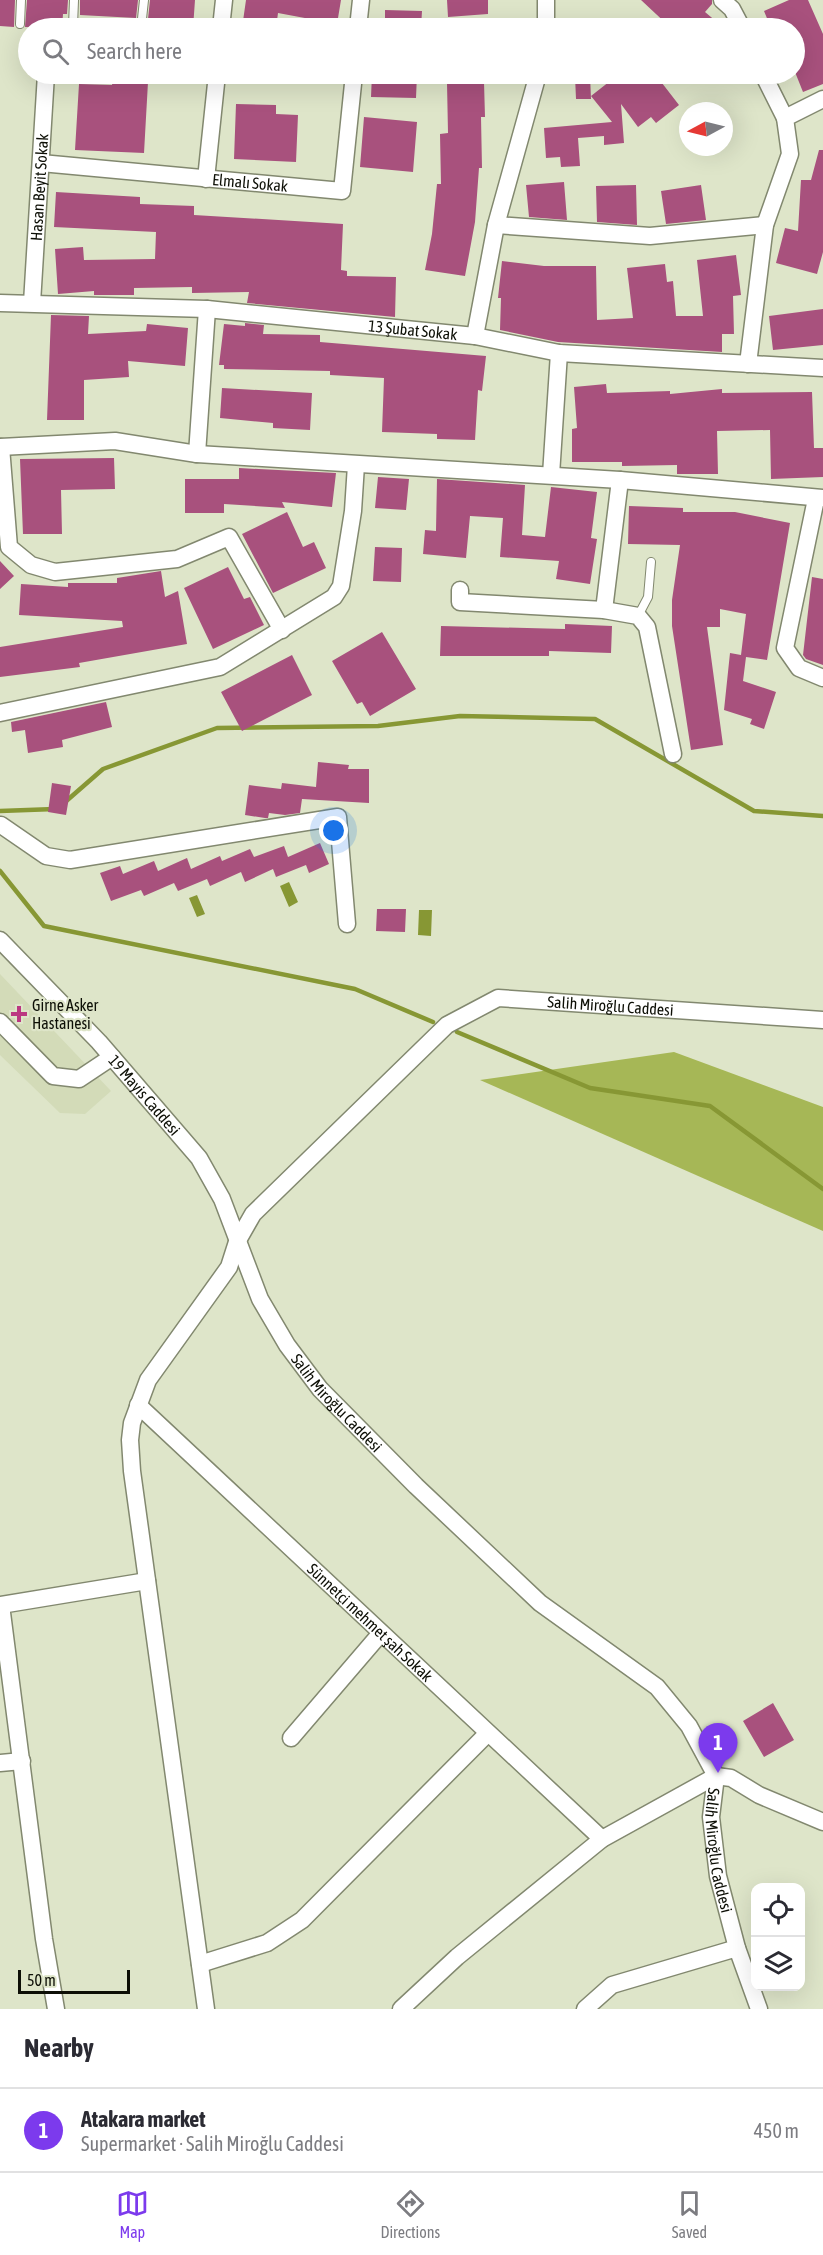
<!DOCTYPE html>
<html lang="en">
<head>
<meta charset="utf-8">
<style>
  :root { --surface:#fff; --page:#f7f7f7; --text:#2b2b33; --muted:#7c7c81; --line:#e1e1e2; --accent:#7c3aed }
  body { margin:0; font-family:"Asap Condensed",sans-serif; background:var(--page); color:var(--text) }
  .controls { position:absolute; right:18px; bottom:18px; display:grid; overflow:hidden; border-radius:12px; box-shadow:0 6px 24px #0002 }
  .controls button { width:54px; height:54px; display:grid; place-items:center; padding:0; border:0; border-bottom:2px solid var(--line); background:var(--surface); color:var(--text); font:30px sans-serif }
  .compass { position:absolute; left:679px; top:102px; width:54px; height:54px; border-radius:50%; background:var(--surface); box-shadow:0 6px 24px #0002; rotate:263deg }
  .scale { position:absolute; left:18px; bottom:15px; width:112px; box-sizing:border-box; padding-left:6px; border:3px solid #0d0f06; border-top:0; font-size:16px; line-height:21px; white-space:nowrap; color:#0d0f06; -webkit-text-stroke:4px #dee5c9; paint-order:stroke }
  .you { position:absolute; left:334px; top:831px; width:21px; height:21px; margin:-15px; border:4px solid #fff; border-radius:50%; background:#1a73e8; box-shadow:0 0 0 9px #1a73e833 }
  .badge { display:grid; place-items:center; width:39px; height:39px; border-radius:50%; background:var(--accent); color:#fff; font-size:20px; font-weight:700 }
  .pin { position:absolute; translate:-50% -50px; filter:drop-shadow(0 2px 3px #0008) }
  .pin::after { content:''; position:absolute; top:32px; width:21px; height:18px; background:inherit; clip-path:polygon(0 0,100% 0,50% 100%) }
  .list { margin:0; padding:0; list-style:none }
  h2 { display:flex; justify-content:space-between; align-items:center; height:78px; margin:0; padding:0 24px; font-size:26px }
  h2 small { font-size:20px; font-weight:400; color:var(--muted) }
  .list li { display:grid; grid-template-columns:39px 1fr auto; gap:18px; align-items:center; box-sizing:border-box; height:84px; padding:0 24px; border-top:2px solid var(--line) }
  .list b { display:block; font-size:22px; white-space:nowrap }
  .list p { margin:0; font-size:20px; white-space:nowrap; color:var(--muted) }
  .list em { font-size:20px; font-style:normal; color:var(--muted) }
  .icon { flex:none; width:33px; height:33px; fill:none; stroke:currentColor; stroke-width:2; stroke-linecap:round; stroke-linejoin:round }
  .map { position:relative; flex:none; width:823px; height:2009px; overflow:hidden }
  .search { position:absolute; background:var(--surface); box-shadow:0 6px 24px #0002; left:18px; right:18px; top:18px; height:66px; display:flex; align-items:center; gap:15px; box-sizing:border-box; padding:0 21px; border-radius:33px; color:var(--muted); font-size:22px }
  .sheet { height:162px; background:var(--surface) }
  nav { display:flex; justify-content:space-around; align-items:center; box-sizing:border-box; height:84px; border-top:2px solid var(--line); background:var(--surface); font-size:16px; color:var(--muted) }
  nav a { display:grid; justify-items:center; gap:3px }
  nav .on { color:var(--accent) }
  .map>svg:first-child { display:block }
  .built { fill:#d3dbb8 }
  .forest { fill:#a6b756 }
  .water { fill:#879734 }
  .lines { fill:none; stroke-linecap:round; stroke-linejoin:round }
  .stream { stroke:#879734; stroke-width:4.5 }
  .building { fill:#a8517d }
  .service-casing { stroke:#82886f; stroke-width:10 }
  .minor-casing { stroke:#82886f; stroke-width:19 }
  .service { stroke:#fff; stroke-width:8 }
  .minor { stroke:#fff; stroke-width:16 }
  .poi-dot { fill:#bb3881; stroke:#dee5c9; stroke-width:2 }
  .labels { text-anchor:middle; stroke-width:4.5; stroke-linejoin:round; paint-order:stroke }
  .street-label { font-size:16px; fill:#0d0f06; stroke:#dee5c9 }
  .poi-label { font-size:16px; fill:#0d0f06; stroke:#dee5c9; text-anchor:start }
</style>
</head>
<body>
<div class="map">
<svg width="823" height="2009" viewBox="0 0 823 2009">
  <rect width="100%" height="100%" fill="#dee5c9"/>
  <!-- built -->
  <path class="built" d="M0,974L111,1091L85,1114L60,1113L0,1055Z"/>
  <!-- forest -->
  <path class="forest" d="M674,1052L823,1107V1231L480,1080Z"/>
  <!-- water -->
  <path class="water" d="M289,882L298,902L289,907L280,886Z
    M197,895L205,914L197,917L189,898Z
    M419,910H432L431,936L418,935Z"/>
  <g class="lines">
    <!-- stream -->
    <path class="stream" d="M64,803L103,769L217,728L378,726L460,716L595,719L754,811L823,816
      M0,811L55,809
      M0,871L44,926L355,989L433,1022
      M457,1032L590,1088L710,1106L823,1189"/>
  </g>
  <!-- building -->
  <path class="building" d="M0,0H15L14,27L0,26Z
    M27,0H68L67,14H63L62,28L25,27Z
    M80,0H138L136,18L80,15Z
    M150,0H195L193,28H152L153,19H148Z
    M246,0H341L337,24L278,13L276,28H242Z
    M447,0H488V14L448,17Z
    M641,0H712V4L705,12L724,28H671Z
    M789,0H808L823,34V84L803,92L795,72V28H771L764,11Z
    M385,10L422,11L421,28H385Z
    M372,74H417L416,98L371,97Z
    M619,74H655L679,105L656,123L651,117L638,127L621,104L624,143L604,145V136L578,138L580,166L561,167L560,157L546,158L544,128L612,122L591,96Z
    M590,75L591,99H576L575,76Z
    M113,80L148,82L144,153L75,150L79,84L112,85Z
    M484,82L485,117H481L482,168H479L475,222L465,276L425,270L432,234L437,184H441L440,134L448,133L447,83Z
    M236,104L276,105V114L298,115L296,162L234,159Z
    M364,117L417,122L413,172L360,167Z
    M819,150H823V252L817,274L776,263L785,228L798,231L801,180H811Z
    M564,182L567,220L529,217L526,185Z
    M636,185L637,225L597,222L596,186Z
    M701,185L706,220L666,224L661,191Z
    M56,192L140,197V204L194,206V215L343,224L341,270L347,271V276L396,277L395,317L247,303L249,292L192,293V287L134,288V295H94V291L58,294L55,249L83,247L84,260L155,259L156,232L54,227Z
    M736,255L741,295L733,296L734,334H722V352L558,342L500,330L501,298H498L502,261L544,266H596L597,320L633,318L627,268L665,264L667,282L673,281L676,316H703L697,260Z
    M823,309V345L773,350L769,316Z
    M51,315L89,316L88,334L146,331L147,324L188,328L185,366L128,361L129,377L84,380V420H47Z
    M245,323L264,325L263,334L320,335V342L486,356L482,391L478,390L475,440L437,439V434L382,432L384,378L330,375V371L224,369V365H219L224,324L245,326Z
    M606,384L607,393L670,391V394L722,389V393L812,392L814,448H823V477L771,479L770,430L717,431L718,474H677V465L622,466V462H572V429L577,428L574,387Z
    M222,388L312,393L310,430L273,428V423L220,418Z
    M114,458L115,489L61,490L62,534H23L20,459Z
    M239,468L336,473L332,507L282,502L285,508L224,504V513H185V479H239Z
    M378,477L409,479L406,510L375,508Z
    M437,479L525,485L522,535L545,537L551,487L597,492L591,538L597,539L590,584L556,579L559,561L500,557L503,518L470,516L466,558L423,554L425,530L436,531Z
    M629,506L683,508V512H735L790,523L767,660L746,657L743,681L776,692L764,729L750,724L752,719L724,710L730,653L741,655L746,614L720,609V627H707L723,745L691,750L672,626V600L680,545L628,544Z
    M287,512L303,547L314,542L326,568L273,593L242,534Z
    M375,547L402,548L401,582L373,581Z
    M0,561L14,576L0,589Z
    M228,567L244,599L250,597L264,625L213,649L184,588Z
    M161,571L165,597L178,591L187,644L79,663L80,667L0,677V647L123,627L122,621L19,615L21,584L68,587V583H117V578Z
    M812,577L823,579V665L806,659L803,655Z
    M565,624L612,626L611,653L549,651V656H440L441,626L565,629Z
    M382,632L416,689L370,716L362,702L357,704L332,661Z
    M292,655L312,695L242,731L221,692Z
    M106,702L112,727L62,740L63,747L28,753L25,730L12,732L11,722Z
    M318,762L349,765L348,769H369V803L302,799L300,813L285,815L269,813L268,818H265L245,815L249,785L281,789L282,783L316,787Z
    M52,783L71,786L66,815L48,812Z
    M320,843L329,864L309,873L306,865L276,877L273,869L245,882L241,872L210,886L207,879L178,891L174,883L144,896L141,890L111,901L100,873L120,866L123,874L154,861L158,871L187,858L191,869L220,856L222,861L250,849L254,857L284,846L288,857Z
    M377,909H406L405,932L376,931Z
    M773,1703L794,1740L764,1757L743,1721Z"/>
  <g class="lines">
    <defs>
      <path id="service" d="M74,0L73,26L117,28
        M20,24L21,0
        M141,28L144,0
        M638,616L648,597L651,562"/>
      <g id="minor">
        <path d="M722,0L732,9L742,28"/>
        <path d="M221,28L224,0"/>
        <path d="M358,28L361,0"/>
        <path d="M546,28V0"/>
        <path d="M763,74L785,118"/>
        <path id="s1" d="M41,163L342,191L354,74"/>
        <path d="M206,179L217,74"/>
        <path d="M496,225L650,236L765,225"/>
        <path id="s2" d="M0,303L207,309L475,336L559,353L823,368"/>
        <path id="s3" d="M32,303L46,74"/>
        <path d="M475,336L496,225L538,74"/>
        <path d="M748,364L765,225L790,154L785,118L823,99"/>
        <path d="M0,447L115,441L197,454L620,480L823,498"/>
        <path d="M1,447L9,547L31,565L55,572L177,559L229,537L282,630"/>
        <path d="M197,454L207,309"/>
        <path d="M551,475L559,353"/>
        <path d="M816,499L785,648L799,668L823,678"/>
        <path d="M460,590V602L604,610L620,480"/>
        <path d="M604,610L638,616L647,627L673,754"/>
        <path d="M0,713L220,667L334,597L341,586L353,511L356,465"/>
        <path d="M1,825L46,856L70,860L338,817L347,924"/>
        <path id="s4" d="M0,940L99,1042L199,1158L222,1199L260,1299L287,1345L320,1389L416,1486L540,1603L657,1687L689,1726L716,1776L711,1817L718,1876L737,1948L759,2009"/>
        <path d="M0,1022L53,1076L79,1079L112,1057"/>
        <path id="s5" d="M138,1405L602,1839"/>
        <path d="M291,1738L381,1633"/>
        <path d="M0,1763L22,1761"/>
        <path d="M200,1964L267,1943L302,1920L488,1733"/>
        <path d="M56,2009L44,1939L1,1605L147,1581"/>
        <path id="s6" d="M206,2009L132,1471L130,1440L132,1423L148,1380L229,1267L237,1242L253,1214L447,1025L498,998L823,1020"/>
        <path d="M401,2009L457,1957L602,1839L716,1776L731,1778L759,1795L823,1822"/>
        <path d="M585,2009L612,1985L737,1948"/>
      </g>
    </defs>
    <!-- service casing -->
    <use href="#service" class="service-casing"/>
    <!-- minor casing -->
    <use href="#minor" class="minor-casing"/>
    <!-- service -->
    <use href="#service" class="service"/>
    <!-- minor -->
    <use href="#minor" class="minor"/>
  </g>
  <!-- markers -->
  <path class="poi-dot" d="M16 1005h6v6h6v6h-6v6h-6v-6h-6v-6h6z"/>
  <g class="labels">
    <!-- street labels -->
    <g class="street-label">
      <text dy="6" stroke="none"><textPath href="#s1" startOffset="210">Elmalı Sokak</textPath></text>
      <text dy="6" stroke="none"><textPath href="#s3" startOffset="116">Hasan Beyit Sokak</textPath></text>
      <text dy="6" stroke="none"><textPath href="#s2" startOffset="414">13 Şubat Sokak</textPath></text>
      <text dy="6" stroke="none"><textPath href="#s6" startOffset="1276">Salih Miroğlu Caddesi</textPath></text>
      <text dy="6" stroke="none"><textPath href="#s4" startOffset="212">19 Mayis Caddesi</textPath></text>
      <text dy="6" stroke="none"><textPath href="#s4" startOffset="579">Salih Miroğlu Caddesi</textPath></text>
      <text dy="6" stroke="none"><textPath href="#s5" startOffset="318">Sünnetçi mehmet şah Sokak</textPath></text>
      <text dy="6" stroke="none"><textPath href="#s4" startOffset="1191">Salih Miroğlu Caddesi</textPath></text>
    </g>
    <!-- poi labels -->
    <g class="poi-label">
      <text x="32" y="1011">Girne Asker<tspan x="32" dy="18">Hastanesi</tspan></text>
    </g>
  </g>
</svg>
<div class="controls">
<button><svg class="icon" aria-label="locate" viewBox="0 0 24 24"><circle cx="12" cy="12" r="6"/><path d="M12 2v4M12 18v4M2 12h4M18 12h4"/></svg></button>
<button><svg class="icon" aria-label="layers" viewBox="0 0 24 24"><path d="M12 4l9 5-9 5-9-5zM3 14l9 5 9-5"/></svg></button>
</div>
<svg class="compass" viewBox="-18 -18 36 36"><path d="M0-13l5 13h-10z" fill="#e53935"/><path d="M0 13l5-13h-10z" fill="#7c7c81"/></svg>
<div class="scale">50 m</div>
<div class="you"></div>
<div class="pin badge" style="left:718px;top:1773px">1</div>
<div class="search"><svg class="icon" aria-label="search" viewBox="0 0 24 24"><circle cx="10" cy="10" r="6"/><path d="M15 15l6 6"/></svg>Search here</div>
</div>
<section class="sheet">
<h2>Nearby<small></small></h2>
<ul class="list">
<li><span class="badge">1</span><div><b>Atakara market</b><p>Supermarket · Salih Miroğlu Caddesi</p></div><em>450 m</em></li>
</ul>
</section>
<nav>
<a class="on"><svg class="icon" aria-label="map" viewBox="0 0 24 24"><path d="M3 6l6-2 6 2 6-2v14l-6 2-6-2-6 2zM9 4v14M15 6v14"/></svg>Map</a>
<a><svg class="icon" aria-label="directions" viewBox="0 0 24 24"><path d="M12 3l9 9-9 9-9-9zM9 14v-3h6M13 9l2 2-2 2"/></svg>Directions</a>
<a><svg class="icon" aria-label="saved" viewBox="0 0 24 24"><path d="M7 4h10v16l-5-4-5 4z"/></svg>Saved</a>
</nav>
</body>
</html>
